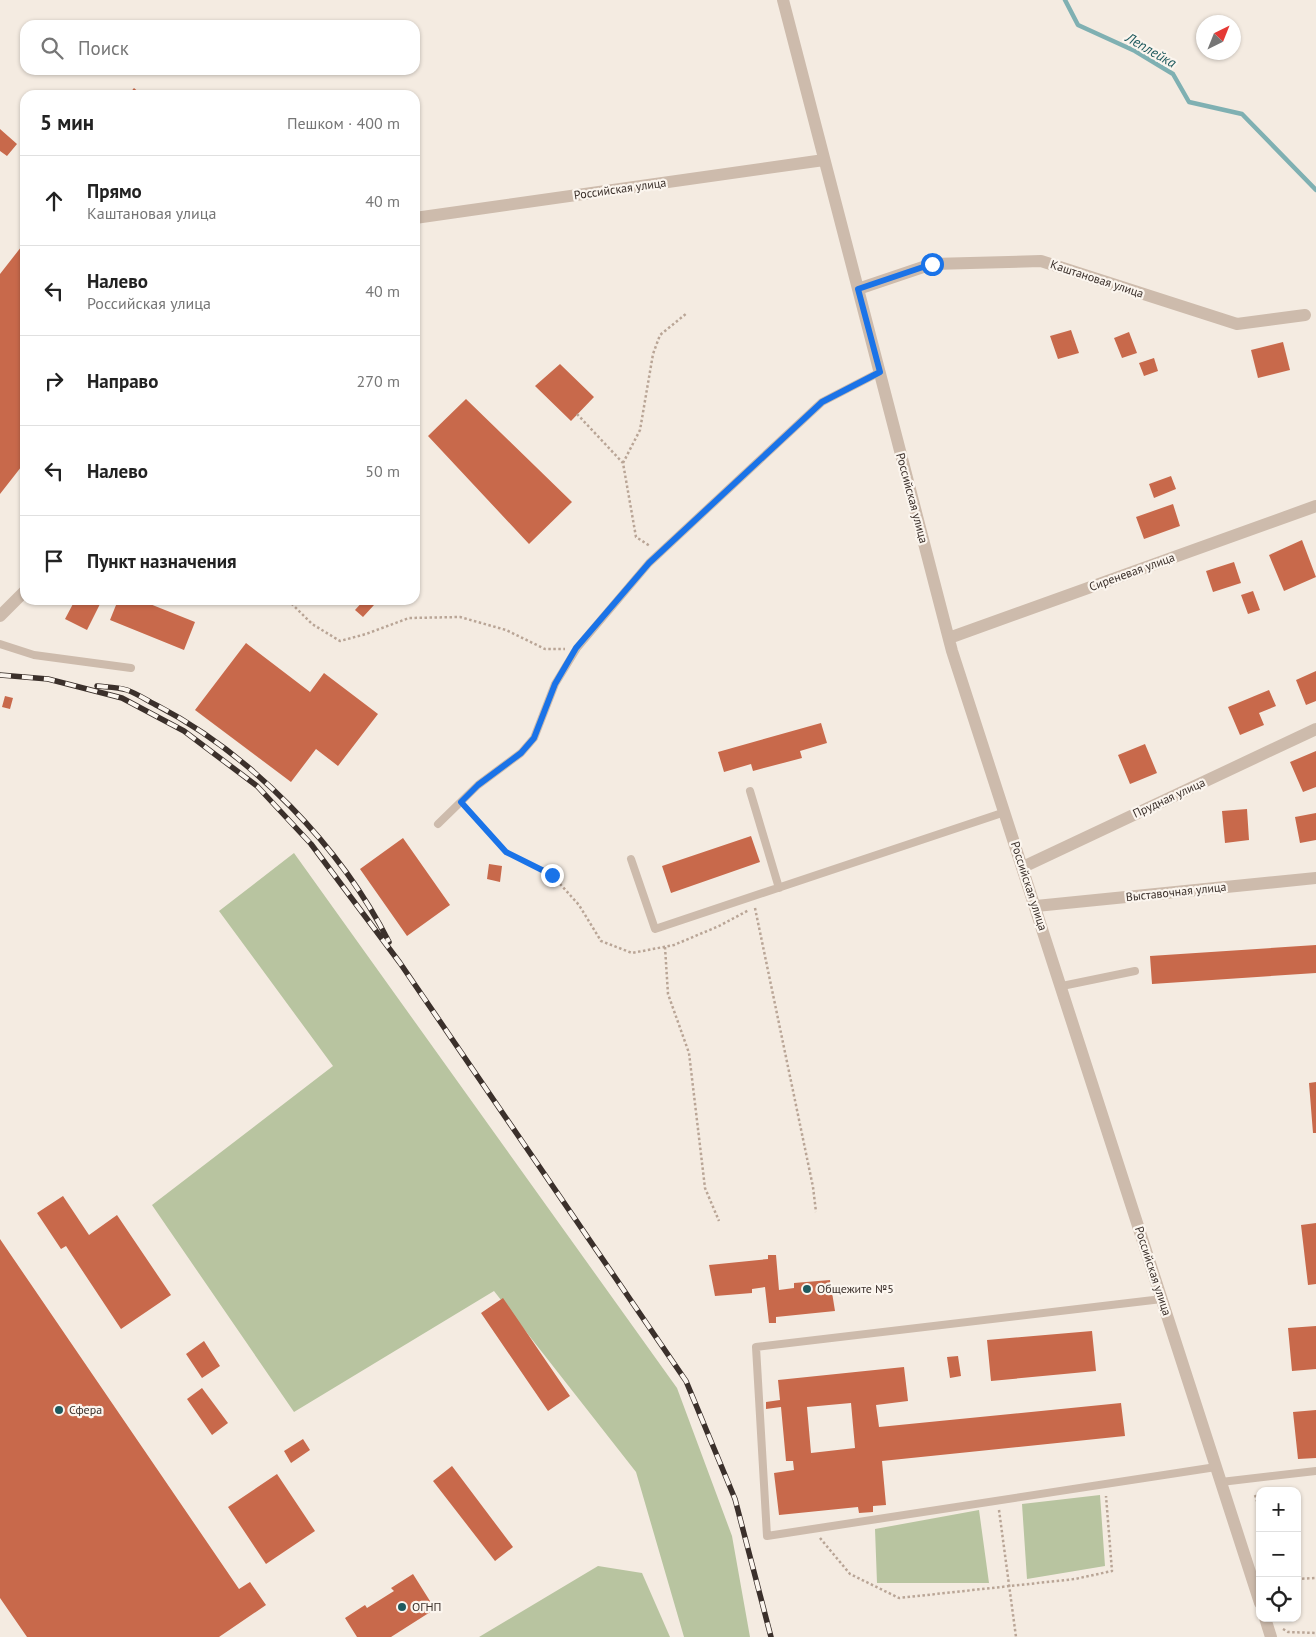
<!DOCTYPE html>
<html lang="ru">
<head>
<meta charset="utf-8">
<style>
  :root { --surface:#fff; --page:#f2f2f2; --text:#222; --muted:#767676; --line:#e0e0e0 }
  body { margin:0; font-family:"PT Sans",sans-serif; background:var(--page); color:var(--text) }
  .controls { position:absolute; right:15px; bottom:15px; display:grid; overflow:hidden; border-radius:10px; box-shadow:0 1px 4px #0004 }
  .controls button { width:45px; height:45px; display:grid; place-items:center; padding:0; border:0; border-bottom:1px solid var(--line); background:var(--surface); color:var(--text); font:25px sans-serif }
  .compass { position:absolute; left:1196px; top:15px; width:45px; height:45px; border-radius:50%; background:var(--surface); box-shadow:0 1px 4px #0004; rotate:43deg }
  .stop { position:absolute; width:15px; height:15px; margin:-11px; border:4px solid #1a73e8; border-radius:50%; background:#fff }
  .stop.end { background:#1a73e8; border-color:#fff; box-shadow:0 1px 5px #0008 }
  .list { margin:0; padding:0; list-style:none }
  h2 { display:flex; justify-content:space-between; align-items:center; height:65px; margin:0; padding:0 20px; font-size:21px }
  h2 small { font-size:16px; font-weight:400; color:var(--muted) }
  .list li { display:grid; grid-template-columns:32px 1fr auto; gap:15px; align-items:center; box-sizing:border-box; height:90px; padding:0 20px; border-top:1px solid var(--line) }
  .list b { display:block; font-size:19px; white-space:nowrap }
  .list p { margin:0; font-size:16px; white-space:nowrap; color:var(--muted) }
  .list em { font-size:16px; font-style:normal; color:var(--muted) }
  .icon { flex:none; width:28px; height:28px; fill:none; stroke:currentColor; stroke-width:2; stroke-linecap:round; stroke-linejoin:round }
  .map { position:relative; flex:none; width:1316px; height:1637px; overflow:hidden }
  .search { position:absolute; background:var(--surface); box-shadow:0 1px 4px #0004; left:20px; top:20px; width:400px; height:55px; display:flex; align-items:center; gap:12px; box-sizing:border-box; padding:0 18px; border-radius:15px; color:var(--muted); font-size:19px }
  .panel { position:absolute; background:var(--surface); box-shadow:0 1px 4px #0004; left:20px; top:90px; width:400px; height:515px; border-radius:15px }
  .map>svg:first-child { display:block }
  .green { fill:#b8c4a0 }
  .lines { fill:none; stroke-linecap:round; stroke-linejoin:round }
  .stream { stroke:#7fb0b2; stroke-width:4.5 }
  .building { fill:#c8694b; fill-rule:evenodd }
  .path { stroke:#b9a596; stroke-width:2.5; stroke-dasharray:2.5 2.5; stroke-linecap:butt }
  .lane { stroke:#cdbbac; stroke-width:8 }
  .street { stroke:#cdbbac; stroke-width:12 }
  .rail-casing { stroke:#3b302b; stroke-width:5.5 }
  .rail { stroke:#fbf5ee; stroke-width:4; stroke-dasharray:11; stroke-linecap:butt }
  .route { stroke:#1a73e8; stroke-width:6 }
  .poi-dot { fill:#1f5a5e; stroke:#fbf5ee; stroke-width:2 }
  .labels { text-anchor:middle; stroke-width:4.5; stroke-linejoin:round; paint-order:stroke }
  .street-label { font-size:12px; fill:#3b302b; stroke:#fbf5ee }
  .poi-label { font-size:12px; fill:#3b302b; stroke:#fbf5ee; text-anchor:start }
  .water-label { font-size:14px; font-style:italic; fill:#1f5a5e; stroke:#fbf5ee }
</style>
</head>
<body>
<div class="map">
<svg width="1316" height="1637" viewBox="0 0 1316 1637">
  <rect width="100%" height="100%" fill="#f4ebe1"/>
  <!-- green -->
  <path class="green" d="M294,853L677,1388L732,1536L750,1637H684L636,1472L494,1291L294,1412L152,1205L333,1066L219,911Z
    M1100,1495L1105,1566L1027,1579L1022,1504Z
    M979,1510L989,1583H877L875,1529Z
    M598,1566L642,1573L670,1637H479Z"/>
  <g class="lines">
    <!-- stream -->
    <path class="stream" d="M1065,0L1078,25L1135,51L1173,74L1189,102L1242,114L1316,190"/>
  </g>
  <!-- building -->
  <path class="building" d="M134,88L142,95H128Z
    M0,129L17,144L7,156L0,151Z
    M25,242V462L0,494V274Z
    M1071,330L1079,353L1058,359L1050,336Z
    M1129,332L1137,353L1122,358L1114,338Z
    M1283,342L1290,370L1258,378L1251,350Z
    M1154,358L1158,371L1144,376L1139,363Z
    M560,364L594,397L571,421L535,386Z
    M466,399L572,502L529,544L428,436Z
    M1171,476L1176,489L1154,498L1149,484Z
    M1173,504L1180,526L1144,539L1136,517Z
    M1302,540L1316,577L1284,591L1269,555Z
    M1234,562L1241,583L1213,592L1206,571Z
    M1253,591L1260,610L1248,614L1241,595Z
    M75,600H102L87,630L65,619Z
    M118,600H140L195,622L184,650L110,620Z
    M364,600H369L374,605L363,617L355,610Z
    M246,643L310,692L324,673L378,714L338,766L316,749L291,782L195,710Z
    M1316,671V701L1306,705L1296,680Z
    M1269,690L1276,706L1259,713L1264,725L1240,735L1228,707Z
    M5,696L13,698L10,709L2,707Z
    M821,723L827,743L800,751L802,758L753,771L751,764L724,772L718,752Z
    M1145,744L1157,773L1130,784L1118,755Z
    M1316,751V787L1303,792L1290,762Z
    M1247,809L1249,840L1225,843L1222,811Z
    M1316,813V840L1300,843L1295,817Z
    M751,836L760,862L671,893L662,866Z
    M403,838L450,905L407,936L360,869Z
    M489,864L502,866L500,882L487,879Z
    M1316,945V973L1152,984L1150,956Z
    M1316,1082V1133H1313L1309,1083Z
    M63,1196L89,1235L117,1215L171,1295L121,1329L66,1246L61,1249L37,1213Z
    M1316,1223V1284L1308,1285L1301,1225Z
    M0,1239L239,1589L250,1582L266,1605L219,1637H27L0,1598Z
    M768,1255H776L779,1290L794,1288V1283L830,1280L835,1311L776,1317V1323H769L765,1287L752,1289V1293L715,1296L709,1265L768,1259Z
    M503,1298L570,1396L548,1411L481,1313Z
    M1316,1326V1369L1292,1371L1288,1328Z
    M1092,1331L1096,1371L991,1381L987,1340Z
    M204,1341L220,1366L202,1378L186,1354Z
    M958,1356L961,1376L950,1378L947,1357Z
    M904,1367L908,1401L876,1405L879,1427L1121,1403L1125,1436L882,1461L886,1505L873,1506V1512L859,1513L858,1507L779,1515L774,1473L794,1470L793,1461H786L781,1407L766,1409V1402L780,1400L778,1380ZM851,1403L855,1448L811,1453L807,1407Z
    M202,1388L228,1423L212,1435L187,1399Z
    M1316,1410V1458L1298,1459L1293,1412Z
    M303,1439L310,1450L291,1463L284,1451Z
    M452,1466L513,1547L495,1561L433,1481Z
    M277,1474L315,1531L266,1564L228,1507Z
    M413,1574L435,1609L391,1637H357L345,1618L365,1605L367,1608L394,1591L391,1588Z"/>
  <g class="lines">
    <!-- path -->
    <path class="path" d="M577,414L623,463L636,537L650,546
      M623,463L640,430L653,354L660,335L687,313
      M288,600L312,624L340,641L366,634L409,618L460,617L506,630L545,649H565
      M468,810L506,852L552,875L579,905L601,941L632,953L674,945L719,926L749,910
      M755,908L813,1187L816,1212
      M665,947L668,994L689,1053L705,1188L719,1221
      M1255,1495L1260,1510
      M999,1510L1016,1637
      M820,1538L850,1574L899,1598L1075,1579L1112,1571L1106,1496
      M1297,1579L1316,1578
      M1283,1629L1288,1632L1316,1633"/>
    <!-- lane -->
    <path class="lane" d="M0,644L34,655L131,668
      M750,791L779,888
      M438,824L478,785L521,753L534,738L555,684L577,648L649,563L822,402L880,372
      M631,859L655,929L1005,812
      M1062,986L1135,971
      M1162,1299L756,1347L767,1536L1216,1467
      M1221,1482L1316,1471"/>
    <!-- street -->
    <path class="street" d="M783,0L952,651L1260,1603
      M415,218L824,160
      M858,289L932,264L1041,261L1237,324L1305,315
      M0,616L25,591
      M949,638L1316,506
      M1023,867L1316,729
      M1036,906L1316,878
      M1265,1618L1271,1637"/>
    <defs>
      <path id="rail" d="M0,675L48,679L122,698L184,731L257,786L311,844L400,963L686,1381L735,1499L771,1637
        M97,686C107,687 118,687 127,690C138,694 148,701 158,706C252,755 341,847 389,942"/>
    </defs>
    <!-- rail casing -->
    <use href="#rail" class="rail-casing"/>
    <!-- rail -->
    <use href="#rail" class="rail"/>
  </g>
  <g class="lines">
    <!-- route -->
    <path class="route" d="M552,875L506,852L461,802L478,785L521,753L534,738L555,684L576,648L649,563L822,402L880,372L858,289L932,264"/>
  </g>
  <!-- markers -->
  <g class="poi-dot">
    <circle cx="807" cy="1289" r="5"/>
    <circle cx="59" cy="1410" r="5"/>
    <circle cx="402" cy="1607" r="5"/>
  </g>
  <g class="labels">
    <!-- street labels -->
    <g class="street-label">
      <text transform="translate(620 189) rotate(-8)" y="4">Российская улица</text>
      <text transform="translate(1097 279) rotate(18)" y="4">Каштановая улица</text>
      <text transform="translate(912 498) rotate(75)" y="4">Российская улица</text>
      <text transform="translate(1132 572) rotate(-20)" y="4">Сиреневая улица</text>
      <text transform="translate(1169 798) rotate(-25)" y="4">Прудная улица</text>
      <text transform="translate(1029 886) rotate(72)" y="4">Российская улица</text>
      <text transform="translate(1176 892) rotate(-6)" y="4">Выставочная улица</text>
      <text transform="translate(1153 1271) rotate(72)" y="4">Российская улица</text>
    </g>
    <!-- poi labels -->
    <g class="poi-label">
      <text x="817" y="1293">Общежите №5</text>
      <text x="69" y="1414">Сфера</text>
      <text x="412" y="1611">ОГНП</text>
    </g>
    <!-- water labels -->
    <g class="water-label">
      <text transform="translate(1151 50) rotate(30)" y="5">Леплейка</text>
    </g>
  </g>
</svg>
<div class="controls">
<button>+</button>
<button>−</button>
<button><svg class="icon" aria-label="locate" viewBox="0 0 24 24"><circle cx="12" cy="12" r="6"/><path d="M12 2v4M12 18v4M2 12h4M18 12h4"/></svg></button>
</div>
<svg class="compass" viewBox="-18 -18 36 36"><path d="M0-13l5 13h-10z" fill="#e53935"/><path d="M0 13l5-13h-10z" fill="#767676"/></svg>
<div class="stop" style="left:932px;top:264px"></div>
<div class="stop end" style="left:552px;top:875px"></div>
<div class="search"><svg class="icon" aria-label="search" viewBox="0 0 24 24"><circle cx="10" cy="10" r="6"/><path d="M15 15l6 6"/></svg>Поиск</div>
<section class="panel">
<h2>5 мин<small>Пешком · 400 m</small></h2>
<ul class="list">
<li><svg class="icon" aria-label="ahead" viewBox="0 0 24 24"><path d="M12 20V5M6 11l6-6 6 6"/></svg><div><b>Прямо</b><p>Каштановая улица</p></div><em>40 m</em></li>
<li><svg class="icon" aria-label="left" viewBox="0 0 24 24"><path d="M17 20v-9H6M10 6l-5 5 5 5"/></svg><div><b>Налево</b><p>Российская улица</p></div><em>40 m</em></li>
<li><svg class="icon" aria-label="right" viewBox="0 0 24 24"><path d="M7 20v-9h11M14 6l5 5-5 5"/></svg><div><b>Направо</b></div><em>270 m</em></li>
<li><svg class="icon" aria-label="left" viewBox="0 0 24 24"><path d="M17 20v-9H6M10 6l-5 5 5 5"/></svg><div><b>Налево</b></div><em>50 m</em></li>
<li><svg class="icon" aria-label="arrive" viewBox="0 0 24 24"><path d="M6 21V4h12l-3 4 3 4H6"/></svg><div><b>Пункт назначения</b></div></li>
</ul>
</section>
</div>
</body>
</html>
